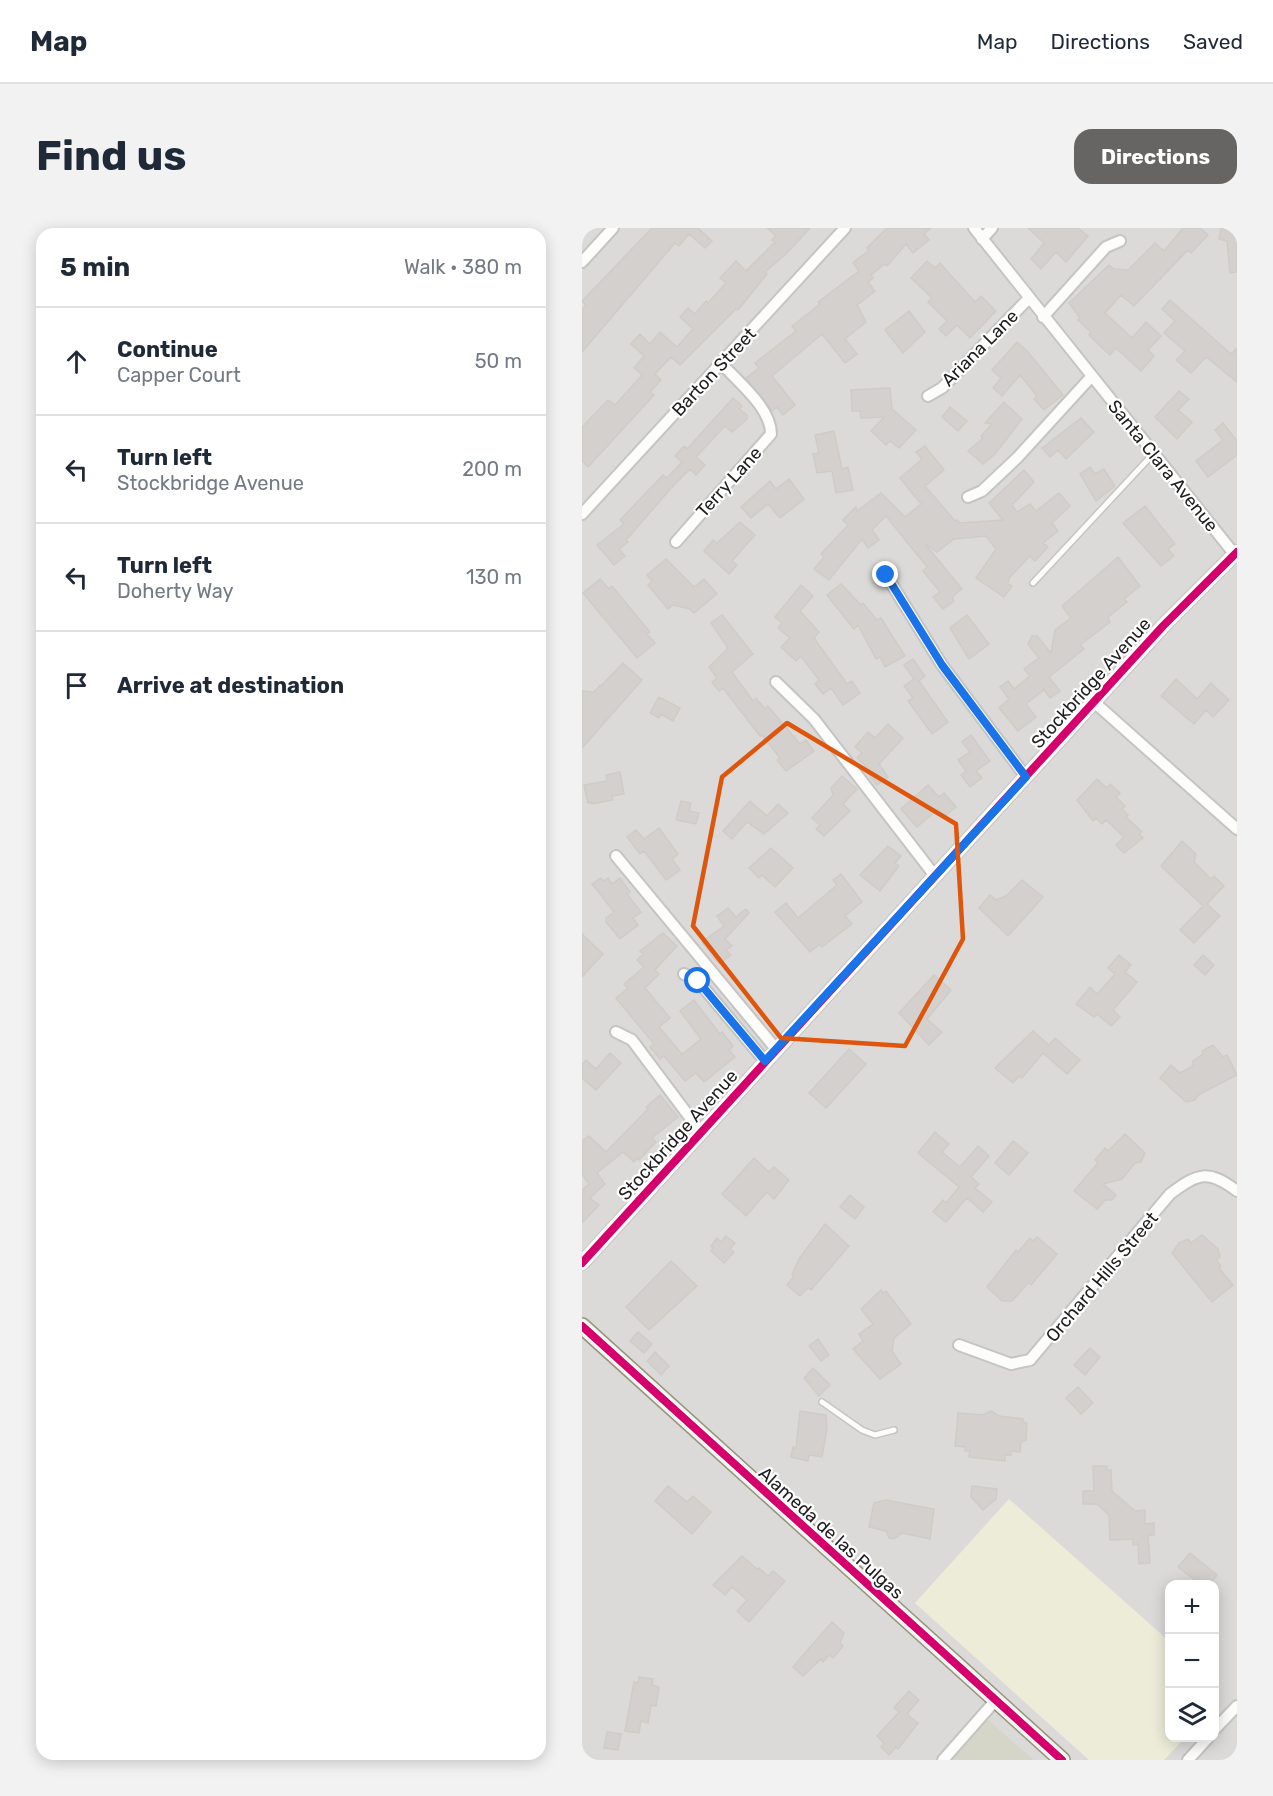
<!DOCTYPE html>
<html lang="en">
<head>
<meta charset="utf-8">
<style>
  :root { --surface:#fff; --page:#f2f2f3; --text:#1f2937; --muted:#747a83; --line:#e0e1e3; --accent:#666564 }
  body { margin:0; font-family:Rubik,sans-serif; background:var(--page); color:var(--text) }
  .controls { position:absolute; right:18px; bottom:18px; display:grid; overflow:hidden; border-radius:12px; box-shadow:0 3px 15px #0003 }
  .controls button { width:54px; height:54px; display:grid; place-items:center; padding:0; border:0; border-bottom:2px solid var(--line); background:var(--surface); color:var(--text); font:30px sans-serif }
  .stop { position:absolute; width:18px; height:18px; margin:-14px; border:4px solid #1a73e8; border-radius:50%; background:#fff }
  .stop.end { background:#1a73e8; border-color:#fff; box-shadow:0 2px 6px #0008 }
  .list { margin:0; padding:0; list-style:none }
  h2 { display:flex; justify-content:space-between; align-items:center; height:78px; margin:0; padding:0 24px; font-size:26px }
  h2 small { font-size:20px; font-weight:400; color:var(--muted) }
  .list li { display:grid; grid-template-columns:39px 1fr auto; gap:18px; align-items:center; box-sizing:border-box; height:108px; padding:0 24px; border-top:2px solid var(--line) }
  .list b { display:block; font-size:22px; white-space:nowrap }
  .list p { margin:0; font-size:20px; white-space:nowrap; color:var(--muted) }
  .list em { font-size:20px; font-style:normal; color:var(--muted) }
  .icon { flex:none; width:33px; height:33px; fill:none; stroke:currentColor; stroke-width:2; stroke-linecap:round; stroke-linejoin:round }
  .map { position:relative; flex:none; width:655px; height:1532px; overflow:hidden; border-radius:18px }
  header { display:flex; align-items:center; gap:36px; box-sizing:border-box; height:84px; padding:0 30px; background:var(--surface); border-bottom:2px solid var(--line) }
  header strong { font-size:28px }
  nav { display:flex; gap:33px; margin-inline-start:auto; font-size:21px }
  .intro { display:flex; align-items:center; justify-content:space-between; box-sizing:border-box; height:144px; padding:0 36px }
  h1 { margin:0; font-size:42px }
  .button { padding:15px 27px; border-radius:18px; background:var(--accent); color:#fff; font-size:21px; font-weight:700 }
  main { display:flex; gap:36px; padding:0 36px }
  aside { flex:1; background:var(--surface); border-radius:18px; box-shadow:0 3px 15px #0003 }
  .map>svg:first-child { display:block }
  .residential { fill:#dbdad8; fill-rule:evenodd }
  .construction { fill:#d5d5c8 }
  .farmland { fill:#ececd9 }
  .building { fill:#d3d0cd; stroke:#cfccc8; stroke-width:1.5 }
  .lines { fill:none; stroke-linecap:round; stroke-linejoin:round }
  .service-casing { stroke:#c5c4c2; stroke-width:8 }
  .minor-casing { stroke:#c5c4c2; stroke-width:14 }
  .tertiary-casing { stroke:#c5c4c2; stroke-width:16 }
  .secondary-casing { stroke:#95957e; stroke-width:18 }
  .service { stroke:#fcfcfb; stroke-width:5 }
  .minor { stroke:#fcfcfb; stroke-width:10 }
  .tertiary { stroke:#fcfcfb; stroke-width:14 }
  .secondary { stroke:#f3f2ea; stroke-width:15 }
  .cycleway-casing { stroke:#fff; stroke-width:11 }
  .cycleway { stroke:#d6006c; stroke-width:8 }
  .route { stroke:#1a73e8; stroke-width:8 }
  .marked { fill:none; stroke:#de560d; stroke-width:4.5; stroke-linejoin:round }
  .labels { text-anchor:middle; stroke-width:4.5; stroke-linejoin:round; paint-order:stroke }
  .street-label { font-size:18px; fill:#1e1e1e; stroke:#fff }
</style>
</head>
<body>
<header>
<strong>Map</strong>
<nav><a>Map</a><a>Directions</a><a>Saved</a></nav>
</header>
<div class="intro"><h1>Find us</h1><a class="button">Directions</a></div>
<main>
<aside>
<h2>5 min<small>Walk · 380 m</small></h2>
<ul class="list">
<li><svg class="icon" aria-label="ahead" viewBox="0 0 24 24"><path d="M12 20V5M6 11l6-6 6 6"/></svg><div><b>Continue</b><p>Capper Court</p></div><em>50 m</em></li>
<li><svg class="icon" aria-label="left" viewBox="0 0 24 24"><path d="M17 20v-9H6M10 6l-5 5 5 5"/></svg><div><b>Turn left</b><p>Stockbridge Avenue</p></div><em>200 m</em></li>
<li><svg class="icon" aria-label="left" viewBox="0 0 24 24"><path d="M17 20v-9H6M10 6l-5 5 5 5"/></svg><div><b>Turn left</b><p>Doherty Way</p></div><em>130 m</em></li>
<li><svg class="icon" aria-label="arrive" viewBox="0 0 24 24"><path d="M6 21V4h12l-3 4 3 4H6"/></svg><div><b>Arrive at destination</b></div></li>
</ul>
</aside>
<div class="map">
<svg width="655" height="1532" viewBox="0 0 655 1532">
  <rect width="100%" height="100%" fill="#eceae6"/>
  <!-- residential -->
  <path class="residential" d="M0,0H655V1532H0ZM588,1356H632V1510H588Z"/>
  <!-- construction -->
  <path class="construction" d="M404,1490L452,1532H366Z"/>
  <!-- farmland -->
  <path class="farmland" d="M427,1271L587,1413L588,1510H603L582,1532H507L333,1375Z"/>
  <!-- building -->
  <path class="building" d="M70,0H116L130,13L123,20L107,6L97,18L93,15L0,124V82L4,77L0,73Z
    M185,0H228L205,25L183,44L185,46L156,82L154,81L98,137L89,129L73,146L79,152L68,164L72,167L6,239L0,233V199L26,172L33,177L60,147L52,140L62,128L49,116L58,106L68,116L78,104L95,119L111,101L98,89L106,80L113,86L124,73L126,75L144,55L138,50L154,33L164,43L193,14L190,12L194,8Z
    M305,0H349L342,6L347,12L331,25L324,16L305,38L303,36L289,47L291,50L286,54L293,63L275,77L284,94L263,111L275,126L263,135L240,106L190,148L213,177L201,187L195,179L190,183L164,150L177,140L173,135L214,103L210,98L238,76L236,74L277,43L271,35L287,22L285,20Z
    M446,0H496L506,8L484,34L474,24L459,41L449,31L462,15Z
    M601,0H618L626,7L609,25L606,22L552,78L539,67L523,85L550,110L564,94L579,108L566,122L572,128L559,143L534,120L528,127L517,117L507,107L509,104L496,92L498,90L487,75L527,37L532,41L546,42L573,15L582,23Z
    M639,0H655V44L648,45L645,13L637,11Z
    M345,33L353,40L358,35L393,74L399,68L414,83L388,110L375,97L364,108L357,101L365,93L346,74L350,70L329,50Z
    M588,72L649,126L655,120V154L624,129L609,145L594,132L603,123L582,105L593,93L580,81Z
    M327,83L343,104L321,125L303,102Z
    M435,114L446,124L481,167L462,182L452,171L455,168L438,147L420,168L411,160L419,150L410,142Z
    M308,160L310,181L334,202L317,220L308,213L304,217L289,203L302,189L279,190L278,183H270L269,162Z
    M597,163L607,171L596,182L610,194L595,211L573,189Z
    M151,170L160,178L157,181L165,187V191L150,204L143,198L114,229L123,237L114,247L108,241L92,257L44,312L46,314L37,321L43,328L32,337L15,317L42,296L38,292L81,247L85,250L100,234L93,228L102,218L105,221Z
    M422,174L440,191L413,226L401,236L386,223L401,210L399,208L410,196L403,195Z
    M368,179L385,193L376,203L360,189Z
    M499,190L512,204L484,231L476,222L468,229L460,220Z
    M641,195L655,213V227L626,249L614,233L641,212L633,202Z
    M252,203L260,241L266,239L271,262L254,265L250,243L235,245L231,226L237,225L233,207Z
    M343,218L362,242L343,258L373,293L375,292L378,295L421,292L407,275L442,242L452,254L430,277L435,284L448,276L454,283L477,265L488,278L470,295L476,303L461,315L466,319L453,333L448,328L427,350L426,356L430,358L422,369L394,350L414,321L404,308L372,311L355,324L343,316L380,361L370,369L372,373L361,381L351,369L358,364L341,343L345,339L304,288L290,302L297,312L286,320L280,311L247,352L232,341L242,329L239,326L266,297L261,292L274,279L275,283L299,265L323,289L339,276L318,250L340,231L334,224Z
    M508,239L513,246L522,241L533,258L514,273L498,246Z
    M207,251L222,271L198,290L186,276L169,290L159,279L188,253L194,261Z
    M563,278L593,316L586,321L592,328L579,338L541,295Z
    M158,294L173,307L150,333L155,337L147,346L122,323L131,312L135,315Z
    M536,329L558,358L542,371L545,374L526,389L528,394L498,417L502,421L467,449L478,463L468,470L462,462L444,476L454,489L436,503L417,480L427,471L418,459L426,453L432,461L448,448L442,441L457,430L446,416L450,408H455L469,425L473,402L489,390L480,378Z
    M84,331L112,359L122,351L135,366L112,385L108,381L91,377L86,381L66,357L70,353L65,347Z
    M18,351L27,361L30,358L68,404L65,406L73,415L55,430L1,365Z
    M259,356L279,377L281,375L295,392L299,390L323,428L303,439L298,429L294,431L276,397L272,401L245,367Z
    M219,357L231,368L218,383L237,404L232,410L265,456L270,453L278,465L261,477L249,460L241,466L233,456L237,452L219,428L214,433L199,419L208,410L196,400L200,395L193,389Z
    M140,387L171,426L150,444L171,473L174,470L183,481L186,478L218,516L224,512L232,523L204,543L195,532L198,530L180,507L178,508L141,460L137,463L130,454L135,450L127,439L146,420L129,395Z
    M385,387L407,416L387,431L368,400Z
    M331,431L343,448L337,453L366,494L350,506L326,473L331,470L322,458L332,451L322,437Z
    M41,435L60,452L0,520V463L12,464L18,457L19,458Z
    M594,451L615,471L629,455L647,472L631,489L624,482L612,496L579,468Z
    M77,469L98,480L91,493L79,486L77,490L68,485Z
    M306,496L321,510L297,536L306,549L295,557L284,543L287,541L275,530L280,525L273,519L286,504L293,510Z
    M389,507L408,533L394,543L400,550L388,559L379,547L384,543L376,532L388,524L380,514Z
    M38,544L42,566L30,568L31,572L10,576V574L6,575L2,557L25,553L24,547Z
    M260,548L275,561L261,576L268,583L242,608L234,601L238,597L230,590L251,567L249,560Z
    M515,551L525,560L528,556L538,565L534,569L543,578L540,581L546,587L544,589L560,604L557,606L561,610L542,625L534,617L542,609L524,592L520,596L514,590L511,593L495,572Z
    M346,557L357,569L362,565L374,579L363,588L356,581L335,599L319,581Z
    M99,573L109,575L107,583L117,585L114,596L94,592Z
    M168,573L185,588L196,576L206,585L182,606L165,594L150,611L141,603Z
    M77,600L96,626L90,631L98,642L84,652L62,623L58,626L45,609L54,602L62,611Z
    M600,613L614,626L612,634L629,651L632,648L642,658L625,676L638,688L612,715L598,702L621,678L579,638Z
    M306,618L319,628L313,635L317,638L298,663L278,647Z
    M189,620L211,640L193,659L180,647L177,650L167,640Z
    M259,646L280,674L263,688L270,696L240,719L238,716L228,724L193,684L204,675L216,690L255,657L251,652Z
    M19,650L22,653L26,650L30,656L38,650L48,664L45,666L59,684L51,690L56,697L38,711L24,694V690L32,684L10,656Z
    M440,652L461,669L426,708L397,680L408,667L414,672L424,668Z
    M146,680L154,689L164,681L167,685L143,711L150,718L144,722L149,727L137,736L120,714L142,698L135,688Z
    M81,705L95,718L73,742L77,746L63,760L88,790L77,799L100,826L119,811L98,783L112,772L138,806L140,804L151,818L147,822L153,829L122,854L114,845L103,853L82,828L78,831L68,819L72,816L34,770L46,760L42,756L62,739L55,732L61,726L58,723Z
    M0,706L21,726L0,749Z
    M537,727L549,737L543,744L555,754L531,782L538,789L529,798L515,786L512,789L494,776L508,759L515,766L533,746L526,740Z
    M621,727L632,737L623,747L612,737Z
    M352,747L369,762L345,791L360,804L347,817L317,785Z
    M451,803L467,817L473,810L498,832L485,846L461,825L440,850L437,848L431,855L413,840Z
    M631,817L641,829L645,827L655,847L616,867L613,872L604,874L578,850L589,837L598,845L611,838V833L621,826L620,823Z
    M267,821L284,836L244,880L227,865Z
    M28,825L39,835L14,862L0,850V837L4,832L14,841Z
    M78,867L96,889L70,910L74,914L57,932L55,930L52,934L41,924L15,945L23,956L8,970L17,977L0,995V962L7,956L0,946V913L7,908L24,924L66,881L64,879Z
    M353,904L367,916L360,924L378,939L396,918L407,928L389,949L397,956L393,960L410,974L401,984L385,970L364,994L351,984L361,972L364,975L377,959L336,925Z
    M543,906L563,925L559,934L553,935L540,951L521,956L534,967L530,972H523L515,981L492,963L516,935L513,932L523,920L526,923Z
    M431,913L446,925L427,947L413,935Z
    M172,930L187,944L192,939L207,952L192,971L185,964L164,988L140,966Z
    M268,967L282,979L273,991L258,979Z
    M243,996L267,1018L229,1062L226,1060L218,1068L205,1057L212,1048L210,1046L217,1031Z
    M620,1007L636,1021L638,1029L634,1032L639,1038L637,1040L651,1057L630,1074L590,1025L597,1015L606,1011L609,1015Z
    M144,1008L153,1015L148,1021L152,1024L142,1035L129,1023L131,1020L129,1018L135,1010L139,1014Z
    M455,1009L475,1026L449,1057L446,1055L430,1073H420L405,1059L434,1022L436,1024L448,1010L451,1013Z
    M89,1033L115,1058L67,1102L44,1079Z
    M299,1062L301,1065L304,1063L329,1096L312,1110L310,1123L319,1136L298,1151L271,1121L281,1113L277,1106L291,1096L279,1081Z
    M56,1104L70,1116L62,1125L48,1113Z
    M236,1111L247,1127L239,1133L227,1118Z
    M508,1120L518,1129L503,1147L492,1137Z
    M73,1124L87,1138L79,1147L65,1133Z
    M231,1140L248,1157L237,1168L222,1150Z
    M496,1159L511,1175L499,1186L484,1170Z
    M218,1183L244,1187L245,1201L240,1229L227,1227L226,1233L209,1229L211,1219L214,1220Z
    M409,1183L417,1188L441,1191V1194L445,1195L444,1212L439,1214L438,1224L429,1223V1227H423V1233L387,1229L388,1223H383V1219L373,1218L376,1185L401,1187Z
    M511,1238H525V1242H529L530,1263L553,1283L563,1282V1296L572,1295V1307H566L568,1335L557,1336L556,1316L551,1317V1311L528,1312L527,1287L515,1276H501V1263H512Z
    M86,1258L105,1274L111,1268L129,1284L110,1306L73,1273Z
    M390,1258L415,1261L414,1271L401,1282L389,1269Z
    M304,1272L352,1281L348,1311L320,1305L312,1311L307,1310L304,1303L287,1299L292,1275Z
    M608,1325L635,1347L627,1356H618L596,1339Z
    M160,1328L175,1341L177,1340L186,1348L191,1343L203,1353L167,1394L155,1383L165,1372L150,1359L143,1367L131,1357Z
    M250,1394L262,1405L258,1415L261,1418L251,1430L247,1427L241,1434L239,1431L221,1448L211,1439Z
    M57,1449L71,1451L70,1457L77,1459L74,1478L69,1477L66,1495L59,1493L57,1505L43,1503L52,1454L56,1455Z
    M327,1463L337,1472L325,1486L336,1495L316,1521L314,1519L307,1527L299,1519L302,1515L295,1508L317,1484L312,1480Z
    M25,1504L39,1506L36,1522L22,1520Z"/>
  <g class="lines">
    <defs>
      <path id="service" d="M451,355L571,226
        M240,1174L280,1202L293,1207L312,1202"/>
      <path id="minor" d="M392,0L653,327
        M400,11L410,0
        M0,34L31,0
        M461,89L524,19L538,13
        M346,168L360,160L447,70
        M386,269L400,263L436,229L509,149
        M0,286L263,0
        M94,314L189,206C189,180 157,155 140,136
        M304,347L360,437L444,549
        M194,454L232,491L353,648
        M512,474L655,601
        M34,628L194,821
        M102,746L116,753L183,833
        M34,804L50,812L118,903
        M377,1117L429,1136L448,1132L588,966C616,945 626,941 655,963
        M632,1502L655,1478
        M361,1532L413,1473
        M606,1532L626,1510"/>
      <path id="tertiary" d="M0,1035L581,398L655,324"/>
      <path id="secondary" d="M0,1098L480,1532"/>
    </defs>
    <!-- service casing -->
    <use href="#service" class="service-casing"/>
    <!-- minor casing -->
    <use href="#minor" class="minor-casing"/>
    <!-- tertiary casing -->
    <use href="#tertiary" class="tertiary-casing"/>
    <!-- secondary casing -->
    <use href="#secondary" class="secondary-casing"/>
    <!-- service -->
    <use href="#service" class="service"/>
    <!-- minor -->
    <use href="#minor" class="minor"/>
    <!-- tertiary -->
    <use href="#tertiary" class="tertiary"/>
    <!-- secondary -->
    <use href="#secondary" class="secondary"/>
    <defs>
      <path id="cycleway" d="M0,1035L581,398L655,324
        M0,1098L480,1532"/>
    </defs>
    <!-- cycleway casing -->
    <use href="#cycleway" class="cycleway-casing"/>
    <!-- cycleway -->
    <use href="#cycleway" class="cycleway"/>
  </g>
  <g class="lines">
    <!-- route -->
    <path class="route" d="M116,753L183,833L444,549L360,437L304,347"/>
  </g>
  <!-- marked area -->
  <path class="marked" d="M205,495L374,596L381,711L323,818L199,810L111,698L140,549Z"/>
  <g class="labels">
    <!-- street labels -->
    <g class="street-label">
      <text transform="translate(398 120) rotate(-45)" y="6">Ariana Lane</text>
      <text transform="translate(132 144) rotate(-47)" y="6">Barton Street</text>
      <text transform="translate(581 238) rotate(51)" y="6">Santa Clara Avenue</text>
      <text transform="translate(147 254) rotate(-48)" y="6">Terry Lane</text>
      <text transform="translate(509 455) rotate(-48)" y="6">Stockbridge Avenue</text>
      <text transform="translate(96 907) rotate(-48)" y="6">Stockbridge Avenue</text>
      <text transform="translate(520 1049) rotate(-50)" y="6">Orchard Hills Street</text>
      <text transform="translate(249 1305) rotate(42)" y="6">Alameda de las Pulgas</text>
    </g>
  </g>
</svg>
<div class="controls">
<button>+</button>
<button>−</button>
<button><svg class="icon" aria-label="layers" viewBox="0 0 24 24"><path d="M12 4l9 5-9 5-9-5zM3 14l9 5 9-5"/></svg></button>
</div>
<div class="stop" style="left:116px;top:753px"></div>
<div class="stop end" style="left:304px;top:347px"></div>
</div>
</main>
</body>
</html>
